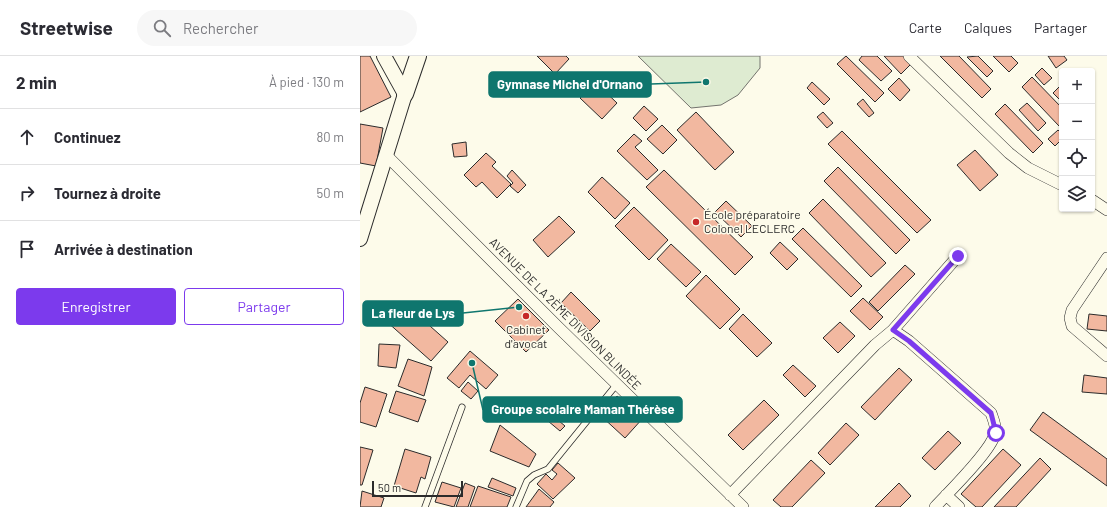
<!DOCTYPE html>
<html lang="fr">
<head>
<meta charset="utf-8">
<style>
  :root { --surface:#fff; --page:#f7f7f7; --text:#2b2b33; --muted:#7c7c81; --line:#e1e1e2; --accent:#7c3aed }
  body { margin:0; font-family:Barlow,sans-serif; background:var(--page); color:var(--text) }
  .controls { position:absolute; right:12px; top:12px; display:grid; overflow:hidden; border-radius:4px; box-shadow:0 1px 3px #0004 }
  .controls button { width:36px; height:36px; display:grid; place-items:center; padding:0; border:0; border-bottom:1px solid var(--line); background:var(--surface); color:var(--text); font:20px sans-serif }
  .scale { position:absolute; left:12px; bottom:10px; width:91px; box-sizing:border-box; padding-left:4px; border:2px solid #2b2b2b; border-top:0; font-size:11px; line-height:14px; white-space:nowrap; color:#2b2b2b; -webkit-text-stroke:3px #fdfbea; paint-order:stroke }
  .stop { position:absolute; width:12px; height:12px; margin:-9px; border:3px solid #7c3aed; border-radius:50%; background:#fff }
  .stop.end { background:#7c3aed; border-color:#fff; box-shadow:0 1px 4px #0008 }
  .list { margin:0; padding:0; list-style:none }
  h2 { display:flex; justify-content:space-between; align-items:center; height:52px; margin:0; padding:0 16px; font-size:17px }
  h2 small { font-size:13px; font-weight:400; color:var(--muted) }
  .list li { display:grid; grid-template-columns:26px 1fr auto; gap:12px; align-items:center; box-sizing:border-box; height:56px; padding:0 16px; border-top:1px solid var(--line) }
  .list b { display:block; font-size:15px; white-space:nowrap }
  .list em { font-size:13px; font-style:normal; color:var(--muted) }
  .actions { display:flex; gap:8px; padding:12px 16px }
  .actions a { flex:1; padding:9px 0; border:1px solid var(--accent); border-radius:4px; text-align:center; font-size:14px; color:var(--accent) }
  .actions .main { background:var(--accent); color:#fff }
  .icon { flex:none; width:22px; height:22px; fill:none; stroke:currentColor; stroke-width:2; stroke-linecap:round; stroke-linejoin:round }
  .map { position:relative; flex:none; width:747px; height:451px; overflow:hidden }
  header { display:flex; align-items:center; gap:24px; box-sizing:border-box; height:56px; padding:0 20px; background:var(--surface); border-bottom:1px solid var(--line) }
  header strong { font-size:19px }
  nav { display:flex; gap:22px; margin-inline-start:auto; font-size:14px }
  .search { width:280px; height:36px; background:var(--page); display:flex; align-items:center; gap:10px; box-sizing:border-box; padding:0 14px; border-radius:22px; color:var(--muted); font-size:15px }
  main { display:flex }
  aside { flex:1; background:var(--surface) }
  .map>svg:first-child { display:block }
  .green { fill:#deebd1; stroke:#74746e }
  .building { fill:#f2b8a0; stroke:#2b2b2b }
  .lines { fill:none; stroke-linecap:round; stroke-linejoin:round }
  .service-casing { stroke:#2b2b2b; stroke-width:7 }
  .minor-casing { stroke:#2b2b2b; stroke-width:12 }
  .tertiary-casing { stroke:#2b2b2b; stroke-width:16 }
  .secondary-casing { stroke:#2b2b2b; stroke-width:18 }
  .service { stroke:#fdfbea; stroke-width:5.5 }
  .minor { stroke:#fdfbea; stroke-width:11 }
  .tertiary { stroke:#fdfbea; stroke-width:14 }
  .secondary { stroke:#fdfbea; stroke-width:16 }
  .route { stroke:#7c3aed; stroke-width:5 }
  .poi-dot { fill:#c62828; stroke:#fdfbea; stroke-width:1.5 }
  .labels { text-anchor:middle; stroke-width:3; stroke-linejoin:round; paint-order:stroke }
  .poi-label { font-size:12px; fill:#2b2b2b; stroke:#fdfbea; text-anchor:start }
  .street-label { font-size:12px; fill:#2b2b2b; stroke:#fdfbea }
  .leader { fill:none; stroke:#0f766e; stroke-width:1.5 }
  .callout-dot { fill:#0f766e; stroke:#fdfbea; stroke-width:1.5 }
  .callout { fill:#0f766e; stroke:#0f766e; stroke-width:1.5 }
  .callout-label { font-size:13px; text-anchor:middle; font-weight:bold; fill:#fff }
</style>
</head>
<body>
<header>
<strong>Streetwise</strong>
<div class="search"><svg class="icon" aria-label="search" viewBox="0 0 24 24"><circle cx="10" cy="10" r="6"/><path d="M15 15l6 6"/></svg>Rechercher</div>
<nav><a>Carte</a><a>Calques</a><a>Partager</a></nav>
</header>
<main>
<aside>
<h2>2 min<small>À pied · 130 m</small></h2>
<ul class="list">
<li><svg class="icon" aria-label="ahead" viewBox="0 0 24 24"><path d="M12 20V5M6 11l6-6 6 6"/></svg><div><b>Continuez</b></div><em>80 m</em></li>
<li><svg class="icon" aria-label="right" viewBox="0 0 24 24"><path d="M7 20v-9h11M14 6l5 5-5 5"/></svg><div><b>Tournez à droite</b></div><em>50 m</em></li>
<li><svg class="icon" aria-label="arrive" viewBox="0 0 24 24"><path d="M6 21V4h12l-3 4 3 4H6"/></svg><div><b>Arrivée à destination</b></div></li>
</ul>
<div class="actions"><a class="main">Enregistrer</a><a>Partager</a></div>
</aside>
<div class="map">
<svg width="747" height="451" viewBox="0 0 747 451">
  <rect width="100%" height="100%" fill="#fdfbea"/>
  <!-- green -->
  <path class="green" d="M278,0H400V12L378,39L361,49L331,52Z"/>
  <!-- building -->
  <path class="building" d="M0,0H10L31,41L0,56Z
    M177,0H206L209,3L195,18Z
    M486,0L524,37L515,46L477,8Z
    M502,0H517L532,15L521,25L499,4Z
    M524,0H544L551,8L541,18Z
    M580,0H599L631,33L622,42Z
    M618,0L633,15L627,21L607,1Z
    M633,0H651L658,7L649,16Z
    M688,0H704L707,4L696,12Z
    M682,12L692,22L684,29L675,19Z
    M672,21L702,52V68L699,70L662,31Z
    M539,22L550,34L540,45L528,33Z
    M235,26L257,47L242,63L220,42Z
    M452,26L470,43L464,49L447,32Z
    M702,28V40L699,43L693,37Z
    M503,43L514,57L509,61L497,48Z
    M667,47L686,67L678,75L659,54Z
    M645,48L683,87L673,97L635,58Z
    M284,50L298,63L286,75L273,62Z
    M336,56L374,96L355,114L317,74Z
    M463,56L473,67L467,72L457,61Z
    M0,68L23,72L16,110L0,107Z
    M302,69L317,84L303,98L287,83Z
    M698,74L702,78V83L695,90L688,83Z
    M482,75L571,164L557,177L468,88Z
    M274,78L282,85L275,91L298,114L287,124L257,95Z
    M106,86L107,100L94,101L92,88Z
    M615,94L638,119L620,135L597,109Z
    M126,97L136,106L132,110L151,128L137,142L122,126L116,131L104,119Z
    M478,111L550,184L536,198L464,125Z
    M152,114L166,129L158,137L150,130L153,127L147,120Z
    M304,114L393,201L375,219L286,131Z
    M242,121L270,147L255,163L228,136Z
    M463,143L526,207L511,221L449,157Z
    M366,145L392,170L381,181L355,156Z
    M274,151L308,184L289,204L255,170Z
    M199,160L215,176L188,201L173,184Z
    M443,172L502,230L491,241L432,183Z
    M420,186L438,203L427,214L410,197Z
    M311,188L341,216L326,231L297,203Z
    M545,209L555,218L518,255L509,246Z
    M346,219L380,253L360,273L326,240Z
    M211,236L240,265L230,275L201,247Z
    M503,242L523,261L510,274L490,255Z
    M158,243L189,274L166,296L135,265Z
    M43,246L88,286L71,305L26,265Z
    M383,258L412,287L397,301L369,273Z
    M729,258L747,260V275L727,273Z
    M480,266L495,280L478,297L463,282Z
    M19,288L40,289L36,312L18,310Z
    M110,295L138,319L126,333L110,319L99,332L87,322Z
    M48,303L72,311L64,340L38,330Z
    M433,309L456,330L445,341L423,319Z
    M539,312L552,324L515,364L501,351Z
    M724,319L747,322V338L722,336Z
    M108,326L118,335L111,343L101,335Z
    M5,331L27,338L16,371L0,366V347Z
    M36,335L66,344L58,366L29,356Z
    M257,340L283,362L265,382L240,359Z
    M191,341L202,351L196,357L185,347Z
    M404,344L419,359L383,394L368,379Z
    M683,356L747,403V430L670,374Z
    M192,359L205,370L200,375L188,365Z
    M486,367L499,379L470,409L458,397Z
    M140,369L176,398L169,411L130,395Z
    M588,375L601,387L575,414L562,402Z
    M0,391L13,394L2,429H0Z
    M45,393L71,401L65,423L61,421L56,437L34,430Z
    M643,393L661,409L622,451H616L601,438Z
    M680,402L691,413L656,451H634Z
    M451,404L465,417L432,451H421L413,444Z
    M198,407L215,422L193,443L177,428L186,418L192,424L197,418L192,414Z
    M132,422L156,432L153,440L128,431Z
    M82,426L101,432L94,451L75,446Z
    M105,427L115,431L108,451H96Z
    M539,427L551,440L540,451H515Z
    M118,430L151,441L147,451H110Z
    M179,433L194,446L190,451H166Z
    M2,435L24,442L21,451H0Z"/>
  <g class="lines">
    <defs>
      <path id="service" d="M65,451L102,351
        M156,451L167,425L174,419L188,413L257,328"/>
      <path id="minor" d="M549,0L649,97L668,112L702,129
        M26,99L198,271L383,451
        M732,144L747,154
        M747,202L712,254L710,262L712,270L747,300
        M533,274L598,200
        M370,439L515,289L533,274L549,285L631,357C633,363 637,371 635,378C630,396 590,435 575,451
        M586,439L599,451"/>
      <path id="tertiary" d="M0,183L45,38L24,0"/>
      <path id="secondary" d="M45,38L58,0"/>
    </defs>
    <!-- service casing -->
    <use href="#service" class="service-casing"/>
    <!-- minor casing -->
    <use href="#minor" class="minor-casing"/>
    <!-- tertiary casing -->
    <use href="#tertiary" class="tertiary-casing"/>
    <!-- secondary casing -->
    <use href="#secondary" class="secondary-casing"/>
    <!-- service -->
    <use href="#service" class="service"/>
    <!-- minor -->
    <use href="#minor" class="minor"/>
    <!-- tertiary -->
    <use href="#tertiary" class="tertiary"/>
    <!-- secondary -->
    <use href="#secondary" class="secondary"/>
  </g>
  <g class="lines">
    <!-- route -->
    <path class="route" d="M598,200L533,274L549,285L631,357L636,377"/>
  </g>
  <!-- markers -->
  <g class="poi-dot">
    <circle cx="336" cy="166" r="4"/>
    <circle cx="166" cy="260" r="4"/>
  </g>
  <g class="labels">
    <!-- poi labels -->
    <g class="poi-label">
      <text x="344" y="163">École préparatoire<tspan x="344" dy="14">Colonel LECLERC</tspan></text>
      <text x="166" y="278" text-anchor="middle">Cabinet<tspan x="166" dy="14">d'avocat</tspan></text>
    </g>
    <!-- street labels -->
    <g class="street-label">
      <text transform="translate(205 258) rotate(45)" y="4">AVENUE DE LA 2ÈME DIVISION BLINDÉE</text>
    </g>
  </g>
  <!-- callouts -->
  <path class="leader" d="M346 26L291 28M159 251L103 257M112 307L123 354"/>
  <g class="callout-dot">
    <circle cx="346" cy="26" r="4"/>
    <circle cx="159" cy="251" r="4"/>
    <circle cx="112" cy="307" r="4"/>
  </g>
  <g class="callout">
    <rect x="129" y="16" width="162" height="25" rx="4"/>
    <rect x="3" y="245" width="100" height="25" rx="4"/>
    <rect x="123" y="341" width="199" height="25" rx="4"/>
  </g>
  <g class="callout-label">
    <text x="210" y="33">Gymnase Michel d'Ornano</text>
    <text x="53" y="262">La fleur de Lys</text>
    <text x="223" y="358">Groupe scolaire Maman Thérèse</text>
  </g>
</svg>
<div class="controls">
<button>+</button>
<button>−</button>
<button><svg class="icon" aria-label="locate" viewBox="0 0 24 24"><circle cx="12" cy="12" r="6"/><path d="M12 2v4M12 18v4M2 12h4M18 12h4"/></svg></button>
<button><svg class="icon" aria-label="layers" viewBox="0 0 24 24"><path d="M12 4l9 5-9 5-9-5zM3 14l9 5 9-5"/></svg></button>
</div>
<div class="scale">50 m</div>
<div class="stop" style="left:636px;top:377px"></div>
<div class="stop end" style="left:598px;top:200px"></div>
</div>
</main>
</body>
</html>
